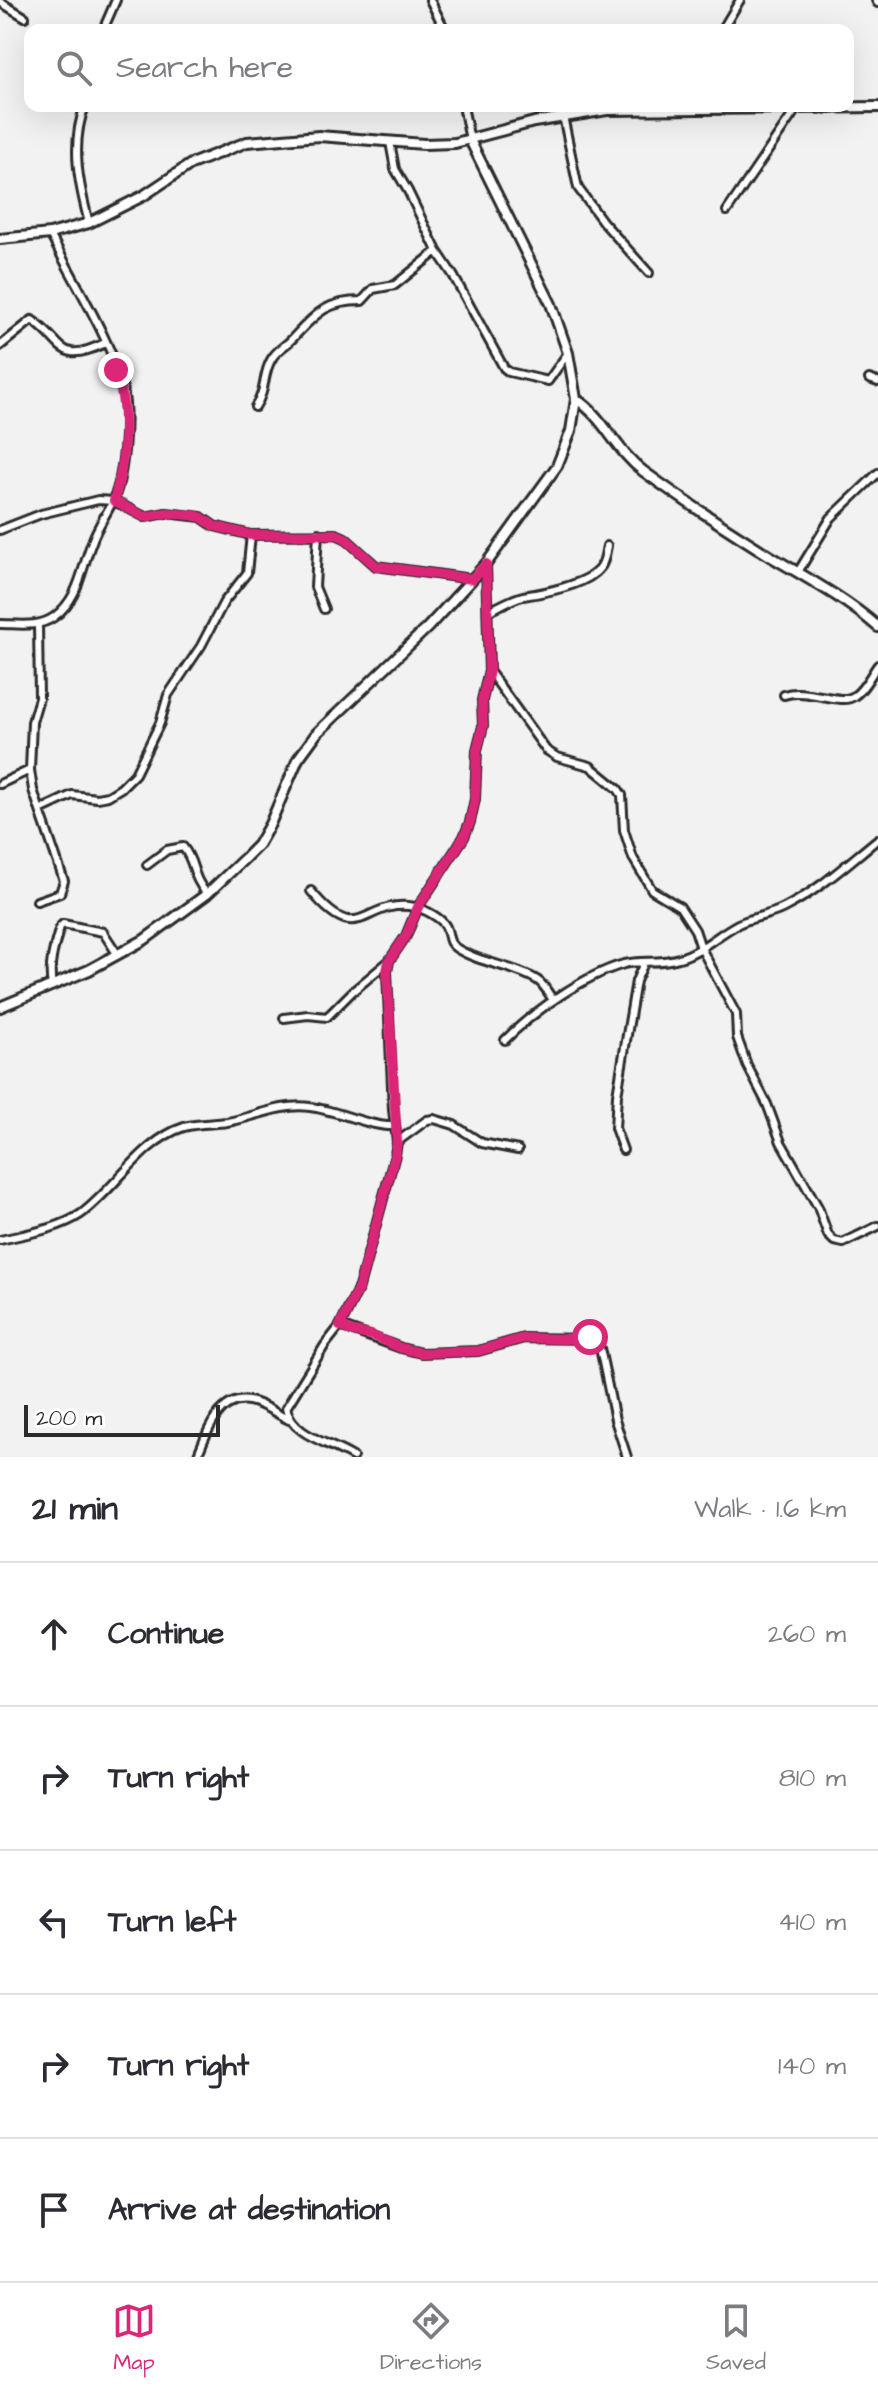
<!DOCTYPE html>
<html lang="en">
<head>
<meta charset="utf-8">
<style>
  :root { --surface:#fff; --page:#f2f2f3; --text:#2b2b33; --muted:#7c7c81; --line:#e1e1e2; --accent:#db2777 }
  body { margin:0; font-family:"Architects Daughter",sans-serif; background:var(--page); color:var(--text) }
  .scale { position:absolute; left:24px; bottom:20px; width:196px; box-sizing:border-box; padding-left:8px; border:4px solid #2b2b2b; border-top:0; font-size:22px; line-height:28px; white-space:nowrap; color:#2b2b2b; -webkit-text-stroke:6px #fff; paint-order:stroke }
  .stop { position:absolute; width:24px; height:24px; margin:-18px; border:6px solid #db2777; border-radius:50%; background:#fff }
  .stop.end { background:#db2777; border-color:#fff; box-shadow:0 2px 8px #0008 }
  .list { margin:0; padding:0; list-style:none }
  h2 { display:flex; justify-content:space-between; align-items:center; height:104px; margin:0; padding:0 32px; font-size:34px }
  h2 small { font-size:26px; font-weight:400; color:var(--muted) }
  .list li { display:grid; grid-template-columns:52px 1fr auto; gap:24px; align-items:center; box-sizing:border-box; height:144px; padding:0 32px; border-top:2px solid var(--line) }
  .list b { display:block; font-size:30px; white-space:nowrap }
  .list em { font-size:26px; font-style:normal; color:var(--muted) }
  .icon { flex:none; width:44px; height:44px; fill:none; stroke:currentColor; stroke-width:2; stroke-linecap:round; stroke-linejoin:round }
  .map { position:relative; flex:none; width:878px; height:1457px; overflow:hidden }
  .search { position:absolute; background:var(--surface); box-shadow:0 8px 32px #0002; left:24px; right:24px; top:24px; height:88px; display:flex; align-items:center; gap:20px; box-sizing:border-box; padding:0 28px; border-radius:16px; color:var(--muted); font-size:30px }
  .sheet { height:824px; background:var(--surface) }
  nav { display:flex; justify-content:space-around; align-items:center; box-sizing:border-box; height:112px; border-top:2px solid var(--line); background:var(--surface); font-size:22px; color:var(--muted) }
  nav a { display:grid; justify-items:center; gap:4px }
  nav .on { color:var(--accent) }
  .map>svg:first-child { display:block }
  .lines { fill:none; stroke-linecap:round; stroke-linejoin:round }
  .street-casing { stroke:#2b2b2b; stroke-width:12 }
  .secondary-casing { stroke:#2b2b2b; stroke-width:14 }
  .street { stroke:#fff; stroke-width:6 }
  .secondary { stroke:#fff; stroke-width:8 }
  .route { stroke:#db2777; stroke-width:10 }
</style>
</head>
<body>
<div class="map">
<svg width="878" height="1457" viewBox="0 0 878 1457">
  <rect width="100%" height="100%" fill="#f2f2f2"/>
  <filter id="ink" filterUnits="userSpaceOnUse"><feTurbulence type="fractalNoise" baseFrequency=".0125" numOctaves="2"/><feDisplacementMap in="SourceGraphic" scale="16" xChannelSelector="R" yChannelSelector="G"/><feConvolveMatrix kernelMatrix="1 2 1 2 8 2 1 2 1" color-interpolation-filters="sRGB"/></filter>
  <g filter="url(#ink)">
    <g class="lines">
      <defs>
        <path id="street" d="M430,0L445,30
          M0,2L25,17
          M103,30L116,0
          M722,30L740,0
          M85,106C70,144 79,185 89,223
          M463,106L470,140
          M563,116L578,188L603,222L649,273
          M390,142L395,169L408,191L437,251L453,275L504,368L509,372L548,381L568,353
          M727,211L797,108
          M0,346L32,320C65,342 57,366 105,343
          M869,379L878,382
          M255,407C267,389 262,376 271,360C276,350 286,346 293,338C316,314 325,301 362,301L373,289L395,285L437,251
          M0,530L41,514L98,500L114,501L145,517L166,513L201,517L214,526L251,535L336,534L345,538L376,566L472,579
          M318,533L315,587L324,609
          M798,572L831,518L878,473
          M489,611C500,606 511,599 523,596C543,593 586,585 599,569C605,563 605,554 607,546
          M0,624C17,624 39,628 54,617C80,598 81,569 92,542C97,526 108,513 114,498C124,475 128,421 124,395C117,349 72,278 50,234
          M489,671L546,750L557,757L590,766L618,789L622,795L624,830L633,858L652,890L680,907L695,930L701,948L736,1014L737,1037L747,1065L767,1104L781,1142L818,1207L828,1235L834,1241L843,1243L878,1226
          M784,695C806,687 841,706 854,696C864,690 871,674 878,665
          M0,784L30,770
          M40,810L72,795L97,798L108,796L121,788L135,774L160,723L168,695L201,646L224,602L247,573L251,535
          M147,865L167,850L183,847C196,863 191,876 207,894
          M311,891C361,952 363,897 415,907C424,909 442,918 446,927C450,936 447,942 456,948C481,964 513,965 537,980C544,984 548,993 553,1000
          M37,901L60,893L64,881L33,790L30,770L32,722L39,698L38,624
          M52,985C48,966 54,947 60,927L63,924L103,932L118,955
          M284,1018L308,1015L327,1017L352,992L389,961
          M505,1040C534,1011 585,975 624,964C642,960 661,964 679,958C701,952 717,935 738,924C752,917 769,916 784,908C818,891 848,863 878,839
          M397,1142L427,1120L434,1119L454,1125L482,1143L518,1150
          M623,1150L615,1128L617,1095L636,981L644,963
          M0,1240C26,1234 59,1229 81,1214C115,1189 143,1140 184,1127C198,1123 213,1124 227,1122C255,1117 281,1103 310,1107C337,1110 369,1127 394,1126
          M340,1326L401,1348L421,1353L478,1351L524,1338L594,1339L600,1348L615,1420L627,1457
          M197,1457C206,1435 218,1396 249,1401C262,1403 277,1414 289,1420
          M353,1457C330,1442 293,1437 286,1408L325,1345L340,1326L359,1287L395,1155L397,1142L393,1110L387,972L389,961L406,936L418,907L464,837L470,822L475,799L477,750L483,726L482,700L489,671L486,564"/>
        <path id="secondary" d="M877,0L878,2
          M0,239L50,234L89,223L143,196L191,164L247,142L319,136L424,144L455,143L534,122L607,110L878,107
          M576,399C604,417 616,451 643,471C684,501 727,529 770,556C807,578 846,599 878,627
          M0,1007L89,970L144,940L207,894L245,858L258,845L270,824L298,759L317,733L428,627L486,564L557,466L571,431L576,399L568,353L551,304L470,140"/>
      </defs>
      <!-- street casing -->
      <use href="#street" class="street-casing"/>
      <!-- secondary casing -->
      <use href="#secondary" class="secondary-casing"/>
      <!-- street -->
      <use href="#street" class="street"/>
      <!-- secondary -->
      <use href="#secondary" class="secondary"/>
    </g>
  </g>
  <g class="lines" filter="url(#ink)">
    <!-- route -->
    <path class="route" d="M116,370C129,412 126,459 114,501L145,517L166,513L191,515L201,517L214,526L251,535L336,534L345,538L376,566L472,579L486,564L489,671L482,700L483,726L477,750L475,799L470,822L464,837L418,907L406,936L389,961L387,972L397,1142L395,1155L359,1287L340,1326L353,1332L371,1335L401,1348L421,1353L478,1351L524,1338L564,1339L590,1337"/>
  </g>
</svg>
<div class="scale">200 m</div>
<div class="stop" style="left:590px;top:1337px"></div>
<div class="stop end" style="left:116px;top:370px"></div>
<div class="search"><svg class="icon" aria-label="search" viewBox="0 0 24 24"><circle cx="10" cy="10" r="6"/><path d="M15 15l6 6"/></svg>Search here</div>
</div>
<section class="sheet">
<h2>21 min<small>Walk · 1.6 km</small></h2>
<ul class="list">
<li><svg class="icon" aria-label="ahead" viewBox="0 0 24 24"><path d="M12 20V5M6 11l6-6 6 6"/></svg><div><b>Continue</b></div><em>260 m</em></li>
<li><svg class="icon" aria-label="right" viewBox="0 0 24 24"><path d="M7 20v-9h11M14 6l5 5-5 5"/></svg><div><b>Turn right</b></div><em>810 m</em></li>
<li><svg class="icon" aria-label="left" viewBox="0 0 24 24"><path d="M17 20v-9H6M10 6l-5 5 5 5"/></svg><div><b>Turn left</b></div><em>410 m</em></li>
<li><svg class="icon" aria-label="right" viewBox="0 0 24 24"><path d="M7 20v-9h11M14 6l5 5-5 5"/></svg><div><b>Turn right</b></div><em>140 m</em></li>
<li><svg class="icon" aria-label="arrive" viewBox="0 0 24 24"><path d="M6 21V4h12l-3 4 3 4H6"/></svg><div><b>Arrive at destination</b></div></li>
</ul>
</section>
<nav>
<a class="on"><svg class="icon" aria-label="map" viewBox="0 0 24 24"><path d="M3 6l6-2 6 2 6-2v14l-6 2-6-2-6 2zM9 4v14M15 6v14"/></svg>Map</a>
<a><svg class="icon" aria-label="directions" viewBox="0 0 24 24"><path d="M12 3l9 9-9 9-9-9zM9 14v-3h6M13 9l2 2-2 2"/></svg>Directions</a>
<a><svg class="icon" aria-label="saved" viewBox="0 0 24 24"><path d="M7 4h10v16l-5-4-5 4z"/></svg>Saved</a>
</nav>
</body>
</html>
